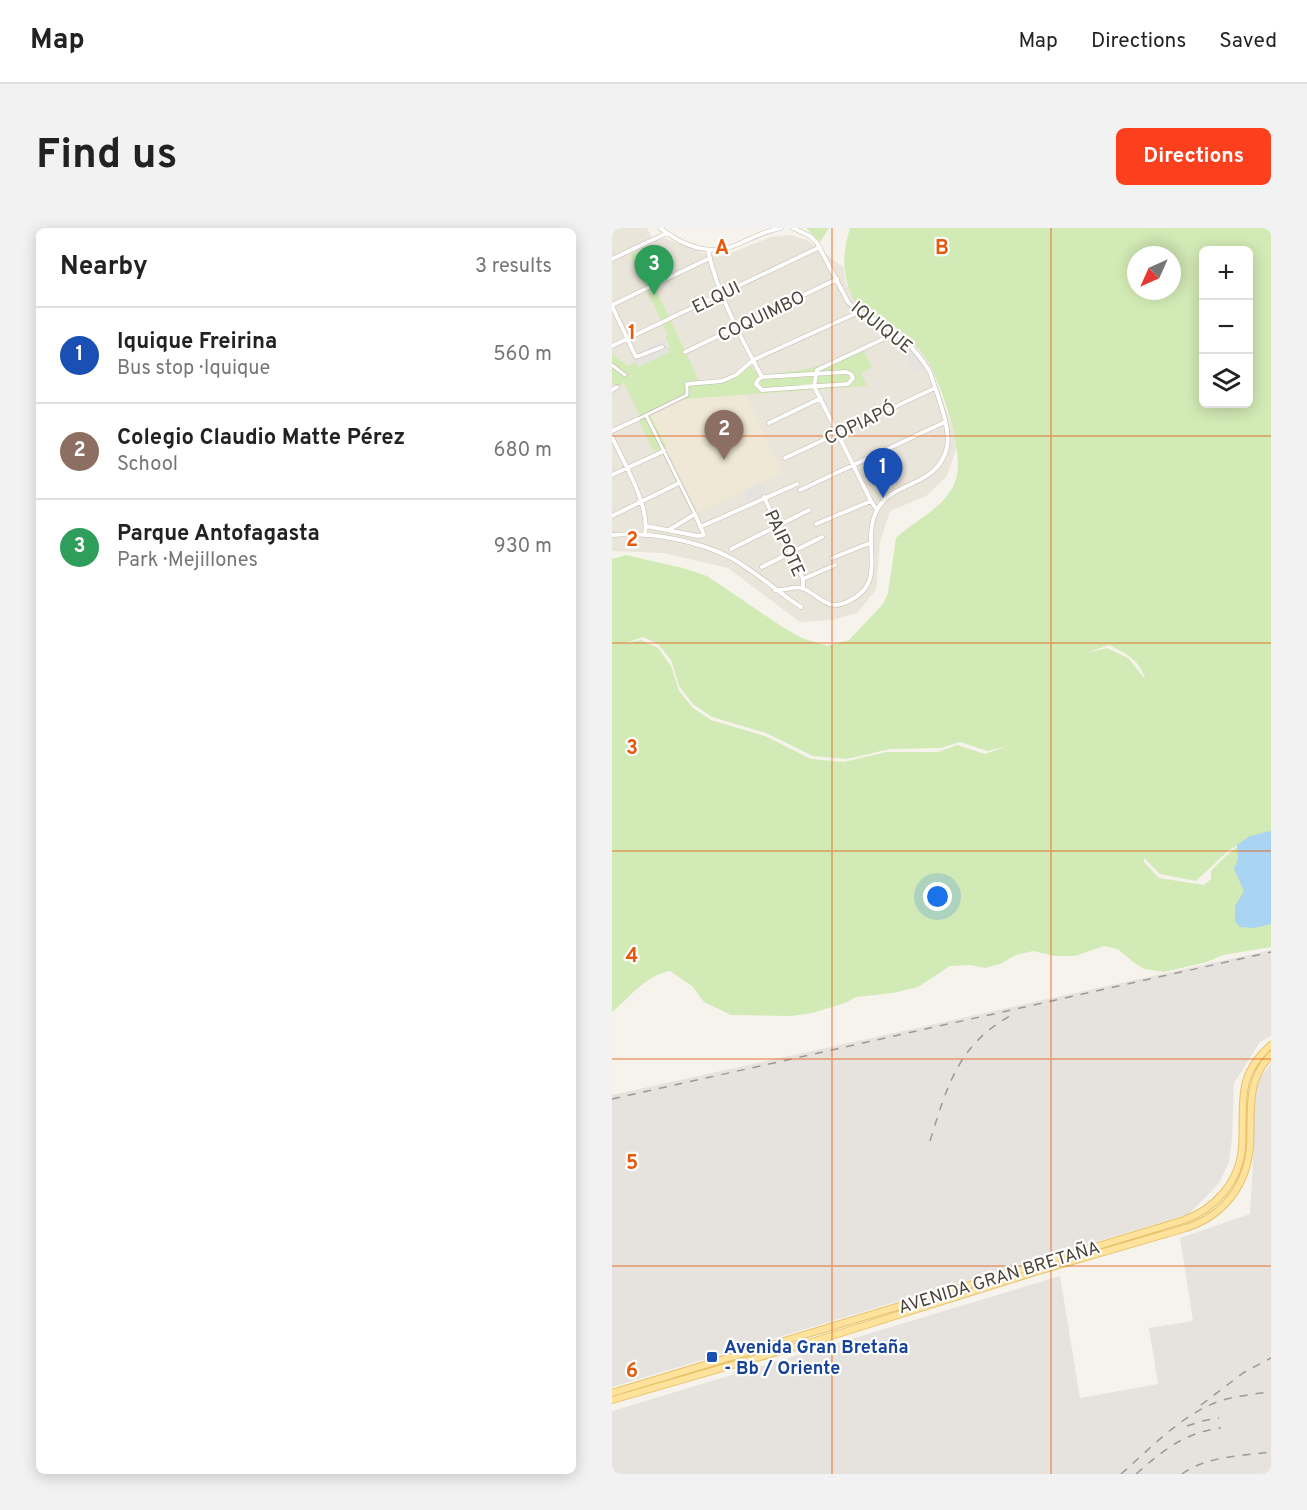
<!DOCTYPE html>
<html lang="en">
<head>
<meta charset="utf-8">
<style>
  :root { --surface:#fff; --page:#f2f2f2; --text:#222; --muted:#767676; --line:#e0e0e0; --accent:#fc3f1d }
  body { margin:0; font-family:Overpass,sans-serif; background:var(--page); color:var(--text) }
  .controls { position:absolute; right:18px; top:18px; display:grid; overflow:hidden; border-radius:9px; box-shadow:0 3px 15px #0003 }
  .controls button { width:54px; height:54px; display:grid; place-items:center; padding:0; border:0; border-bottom:2px solid var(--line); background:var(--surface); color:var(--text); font:30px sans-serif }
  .compass { position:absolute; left:515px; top:18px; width:54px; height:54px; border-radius:50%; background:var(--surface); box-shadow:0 3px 15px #0003; rotate:225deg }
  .you { position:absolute; left:326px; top:669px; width:21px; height:21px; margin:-15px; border:4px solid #fff; border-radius:50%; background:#1a73e8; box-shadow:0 0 0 9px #1a73e833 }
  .badge { display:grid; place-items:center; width:39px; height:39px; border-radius:50%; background:var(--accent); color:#fff; font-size:20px; font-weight:700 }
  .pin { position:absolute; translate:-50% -50px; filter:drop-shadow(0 2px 3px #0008) }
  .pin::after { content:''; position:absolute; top:32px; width:21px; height:18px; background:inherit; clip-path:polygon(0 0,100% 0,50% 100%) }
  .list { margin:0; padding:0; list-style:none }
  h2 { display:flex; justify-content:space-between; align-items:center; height:78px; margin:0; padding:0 24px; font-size:26px }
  h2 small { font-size:20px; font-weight:400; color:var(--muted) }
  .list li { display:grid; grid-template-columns:39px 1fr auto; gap:18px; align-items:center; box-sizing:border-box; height:96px; padding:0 24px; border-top:2px solid var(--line) }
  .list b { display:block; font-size:22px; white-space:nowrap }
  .list p { margin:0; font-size:20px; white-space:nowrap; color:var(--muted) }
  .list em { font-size:20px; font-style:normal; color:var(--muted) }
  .icon { flex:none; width:33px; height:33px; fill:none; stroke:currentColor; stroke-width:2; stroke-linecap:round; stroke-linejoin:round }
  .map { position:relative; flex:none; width:659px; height:1246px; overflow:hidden; border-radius:9px }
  header { display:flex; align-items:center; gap:36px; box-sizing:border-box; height:84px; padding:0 30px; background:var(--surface); border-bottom:2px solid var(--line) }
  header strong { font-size:28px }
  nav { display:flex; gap:33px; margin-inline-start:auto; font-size:21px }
  .intro { display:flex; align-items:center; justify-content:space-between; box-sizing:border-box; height:144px; padding:0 36px }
  h1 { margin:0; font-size:42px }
  .button { padding:15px 27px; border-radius:9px; background:var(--accent); color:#fff; font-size:21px; font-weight:700 }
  main { display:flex; gap:36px; padding:0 36px }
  aside { flex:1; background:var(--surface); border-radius:9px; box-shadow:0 3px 15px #0003 }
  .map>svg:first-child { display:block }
  .residential { fill:#eae5da }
  .industrial { fill:#e6e2dd }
  .education { fill:#efe8d6 }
  .green { fill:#d2eab5; fill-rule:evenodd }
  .parking { fill:#e5e3e0 }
  .water { fill:#a9d4f2 }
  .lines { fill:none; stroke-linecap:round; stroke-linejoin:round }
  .pedestrian-casing { stroke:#c2bbae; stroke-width:4.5 }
  .minor-casing { stroke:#c2bbae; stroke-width:5 }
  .primary-casing { stroke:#e6c16a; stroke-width:8 }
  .pedestrian { stroke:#fff; stroke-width:3 }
  .minor { stroke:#fff; stroke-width:4 }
  .primary { stroke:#ffe39c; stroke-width:6 }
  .rail { stroke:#9a9a9a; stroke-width:1.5; stroke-dasharray:8 8; stroke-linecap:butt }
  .grid { fill:none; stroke:#e8590c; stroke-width:1.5; stroke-opacity:0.55 }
  .transit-dot { fill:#1a4fb4; stroke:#fff; stroke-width:2 }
  .labels { text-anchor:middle; stroke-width:4.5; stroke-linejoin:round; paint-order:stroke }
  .street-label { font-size:18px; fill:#4b4439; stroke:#fff }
  .transit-label { font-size:18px; font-weight:bold; fill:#164399; stroke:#fff; text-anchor:start }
  .grid-label { font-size:20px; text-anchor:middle; font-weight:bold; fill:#e8590c; stroke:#fff; stroke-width:4.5; stroke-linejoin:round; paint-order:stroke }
</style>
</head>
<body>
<header>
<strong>Map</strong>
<nav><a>Map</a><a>Directions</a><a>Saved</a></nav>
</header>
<div class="intro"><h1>Find us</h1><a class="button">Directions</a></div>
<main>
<aside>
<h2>Nearby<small>3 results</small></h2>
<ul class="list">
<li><span class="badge" style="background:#1a4fb4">1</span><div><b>Iquique Freirina</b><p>Bus stop · Iquique</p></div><em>560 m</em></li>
<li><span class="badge" style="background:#8d6e63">2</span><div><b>Colegio Claudio Matte Pérez</b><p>School</p></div><em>680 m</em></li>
<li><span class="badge" style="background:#2e9e5b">3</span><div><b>Parque Antofagasta</b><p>Park · Mejillones</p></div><em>930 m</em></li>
</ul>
</aside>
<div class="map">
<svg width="659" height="1246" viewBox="0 0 659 1246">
  <rect width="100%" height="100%" fill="#f6f3ec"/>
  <!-- residential -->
  <path class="residential" d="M0,0H35L42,13L52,10L91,25L111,28L159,9L178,7L195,12L231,39L234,56L292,106L318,137L340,198L345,218L335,248L314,268L278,283L268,314L264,362L245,385L220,392L188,394L116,340L51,325L0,323Z"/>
  <!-- industrial -->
  <path class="industrial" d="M659,722V808L648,814L622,855L620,911L617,934L607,955L577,986L0,1159V867Z
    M659,836V1246H0V1183L448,1048L468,1170L546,1156L537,1100L581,1093L568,1010L638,986L642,916L640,911L642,867L649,848Z"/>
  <!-- education -->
  <path class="education" d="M133,166L170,245L86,285L38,187L72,171Z"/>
  <!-- green -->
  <path class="green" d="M194,0H217L208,14Z
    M238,0H659V611L636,612L617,622L584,653L548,646L532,630V634L547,650L592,657L599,651V643C622,620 626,613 659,612V719L611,727L595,734L552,744L532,741L521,734L506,721L492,718L463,728H442L421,723L404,727L388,736L373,740L358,737L338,738L306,759L281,765L244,769L233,775L200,785L179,788L119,787L92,774L80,758L58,743C33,748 19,768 0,784V331L14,327L71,340L95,348L172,400L190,410L215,418L237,412L271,376L276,365L284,310C303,292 333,280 343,254C354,226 331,165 319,139C315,130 300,114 293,107C282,96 266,92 253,84C246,80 243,74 240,67C229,44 231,23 238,0ZM592,22H636V176H592ZM524,27H560V63H524ZM31,409L46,416L59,432L67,458L81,476L100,489L154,505L201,528L235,531L278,521L329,520L348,514L376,523L396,518L373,526L345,517L326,524H274L232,534L199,531L153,508L99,492L81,480L67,463L59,438L46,420L29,412L11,416ZM497,417C512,424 530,434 533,451L516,430L495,420L474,425Z
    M26,23L88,155L110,153L139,138L146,148L194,141L217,135L250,119L260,139L249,145L255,158L72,171L29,190L12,155L6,159L0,154V126L16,138L58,119L53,109L56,107L18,27Z
    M38,187L54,218L42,224L27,193Z"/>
  <!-- parking -->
  <path class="parking" d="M52,112L58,124L26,139L20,127Z
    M298,118L315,139L302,145L293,127L297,123Z
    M149,255L155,268L137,276L131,263Z"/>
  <!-- water -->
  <path class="water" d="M659,603V696L642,700L628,699L623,693V678L632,663L622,641L626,632L625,617L638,608Z"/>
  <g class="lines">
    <defs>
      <path id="pedestrian" d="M0,137L13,147
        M34,187L83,286
        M26,191L75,167V156"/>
      <path id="minor" d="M48,0C70,17 96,29 124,17C139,11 152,3 169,0
        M96,22C104,63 130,112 150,149
        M0,31L55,5
        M0,77L98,30
        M0,78L24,129L50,119
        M0,118L208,19
        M73,124L225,51
        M234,144L239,146L241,150L236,156L150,162L144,156L146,152L150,149Z
        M75,156L110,153L124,147L141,132L247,84
        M0,162L5,159
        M157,195L209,170
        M0,203L26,191
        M0,209C12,236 38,277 33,306
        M173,230L323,160
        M0,247L52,223
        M188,262L333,194
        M152,269L191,351V361
        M265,282L259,273L202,158L205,142L284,105
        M0,288L67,255
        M204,296L259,273
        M34,298L86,308L92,307L83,286L57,302
        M88,299L185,256
        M0,307C39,304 86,312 121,331C145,345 166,364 189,379
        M119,321L197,282
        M220,330L258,315
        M150,339L210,309
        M191,351L223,337
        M163,362C171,363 182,358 190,360C206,366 215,384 235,374C279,354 247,317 265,282C280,252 326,260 335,219C339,199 324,164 318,144C307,126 293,110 275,99C262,91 247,86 236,74L205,15L198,8L181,0"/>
      <path id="primary" d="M0,1165L572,992C603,981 627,954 630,920C633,878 622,849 659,817
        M0,1172L200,1114L423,1044L574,1000C611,988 635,958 638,918C640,885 633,853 659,827"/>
    </defs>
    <!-- pedestrian casing -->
    <use href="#pedestrian" class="pedestrian-casing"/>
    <!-- minor casing -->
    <use href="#minor" class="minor-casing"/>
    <!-- primary casing -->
    <use href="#primary" class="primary-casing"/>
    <!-- pedestrian -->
    <use href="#pedestrian" class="pedestrian"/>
    <!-- minor -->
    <use href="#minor" class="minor"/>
    <!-- primary -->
    <use href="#primary" class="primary"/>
    <!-- rail -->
    <path class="rail" d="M0,871L659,724
      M318,913C335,858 347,814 402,786
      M589,1177L631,1145L659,1130
      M575,1198L590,1193L607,1190
      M509,1246C538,1221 568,1188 605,1174C622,1168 641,1166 659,1164
      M524,1246C552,1222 571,1205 609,1200
      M570,1246C594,1228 630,1228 659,1224"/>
  </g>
  <!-- grid -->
  <path class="grid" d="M220,0V1246M439,0V1246M0,208H659M0,415H659M0,623H659M0,831H659M0,1038H659"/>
  <!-- markers -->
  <rect class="transit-dot" x="94" y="1123" width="12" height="12" rx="3"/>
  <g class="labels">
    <!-- street labels -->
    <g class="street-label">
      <text transform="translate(104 69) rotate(-26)" y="6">ELQUI</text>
      <text transform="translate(149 88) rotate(-26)" y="6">COQUIMBO</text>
      <text transform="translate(270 99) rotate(38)" y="6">IQUIQUE</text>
      <text transform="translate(248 195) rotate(-25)" y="6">COPIAPÓ</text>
      <text transform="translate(173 315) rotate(65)" y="6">PAIPOTE</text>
      <text transform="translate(387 1049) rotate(-17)" y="6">AVENIDA GRAN BRETAÑA</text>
    </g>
    <!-- transit labels -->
    <g class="transit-label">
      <text x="112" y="1125">Avenida Gran Bretaña<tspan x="112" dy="21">- Bb / Oriente</tspan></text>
    </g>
  </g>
  <g class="grid-label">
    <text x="110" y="26">A</text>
    <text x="330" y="26">B</text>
    <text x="20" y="111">1</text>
    <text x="20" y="318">2</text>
    <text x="20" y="526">3</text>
    <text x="20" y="734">4</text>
    <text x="20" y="941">5</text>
    <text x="20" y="1149">6</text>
  </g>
</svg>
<div class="controls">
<button>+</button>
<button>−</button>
<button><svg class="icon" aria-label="layers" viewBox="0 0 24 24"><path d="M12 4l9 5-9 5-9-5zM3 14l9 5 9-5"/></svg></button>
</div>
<svg class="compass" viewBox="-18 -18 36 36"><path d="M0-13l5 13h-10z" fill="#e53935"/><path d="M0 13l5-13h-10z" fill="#767676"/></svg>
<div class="you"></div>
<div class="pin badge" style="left:271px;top:270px;background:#1a4fb4">1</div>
<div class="pin badge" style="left:112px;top:232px;background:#8d6e63">2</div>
<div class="pin badge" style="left:42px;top:67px;background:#2e9e5b">3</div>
</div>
</main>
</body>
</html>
